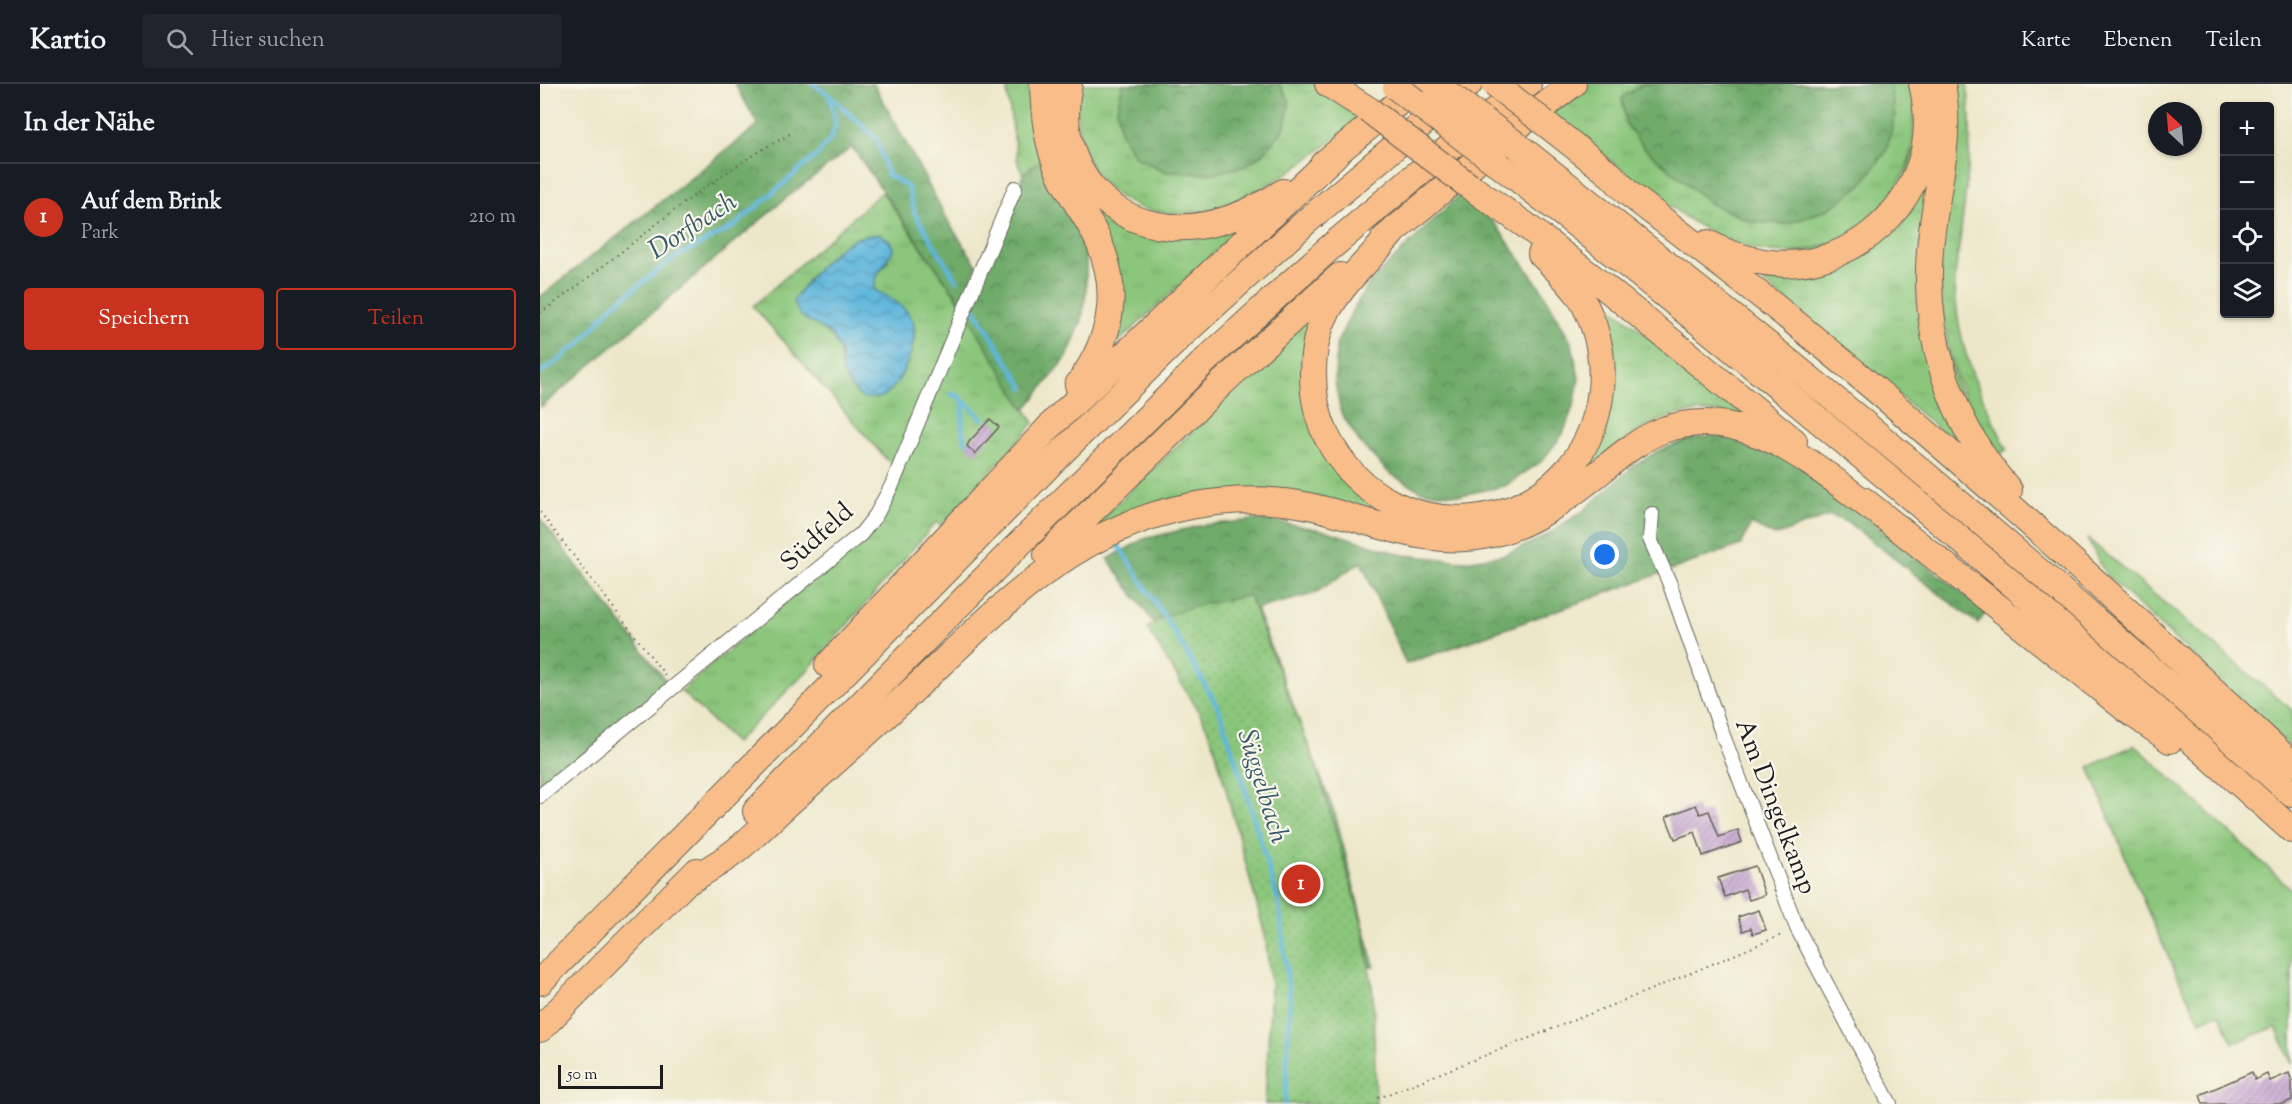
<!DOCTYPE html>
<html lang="de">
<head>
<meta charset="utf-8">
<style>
  :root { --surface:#171b24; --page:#20242c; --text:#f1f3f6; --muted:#9ea1a6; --line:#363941; --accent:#c8321e }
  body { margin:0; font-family:"Sorts Mill Goudy",serif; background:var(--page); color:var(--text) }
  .controls { position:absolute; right:18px; top:18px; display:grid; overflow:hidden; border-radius:6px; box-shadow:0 2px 4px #0004 }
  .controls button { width:54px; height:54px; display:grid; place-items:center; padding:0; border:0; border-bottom:2px solid var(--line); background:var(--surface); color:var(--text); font:30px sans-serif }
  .compass { position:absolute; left:1608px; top:18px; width:54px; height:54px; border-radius:50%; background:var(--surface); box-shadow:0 2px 4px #0004; rotate:334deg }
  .scale { position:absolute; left:18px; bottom:15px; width:105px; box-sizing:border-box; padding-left:6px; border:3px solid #1c1c1c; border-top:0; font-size:16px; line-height:21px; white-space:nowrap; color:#1c1c1c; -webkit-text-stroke:4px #fbf7ec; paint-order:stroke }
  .you { position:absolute; left:1065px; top:471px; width:21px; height:21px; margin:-15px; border:4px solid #fff; border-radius:50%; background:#1a73e8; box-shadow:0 0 0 9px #1a73e833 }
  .badge { display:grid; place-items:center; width:39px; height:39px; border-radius:50%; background:var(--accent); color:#fff; font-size:20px; font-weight:700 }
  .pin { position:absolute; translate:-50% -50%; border:3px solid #fff; box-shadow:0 2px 6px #0006 }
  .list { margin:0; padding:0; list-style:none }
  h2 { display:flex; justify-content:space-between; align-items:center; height:78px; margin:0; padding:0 24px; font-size:26px }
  h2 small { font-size:20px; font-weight:400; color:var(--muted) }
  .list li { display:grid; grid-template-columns:39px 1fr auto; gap:18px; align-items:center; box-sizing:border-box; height:108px; padding:0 24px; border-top:2px solid var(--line) }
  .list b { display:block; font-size:22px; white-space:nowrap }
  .list p { margin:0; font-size:20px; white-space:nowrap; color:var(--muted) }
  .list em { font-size:20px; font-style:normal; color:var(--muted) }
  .actions { display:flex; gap:12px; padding:18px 24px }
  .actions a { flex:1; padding:14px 0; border:2px solid var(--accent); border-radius:6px; text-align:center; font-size:21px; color:var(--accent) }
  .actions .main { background:var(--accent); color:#fff }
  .icon { flex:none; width:33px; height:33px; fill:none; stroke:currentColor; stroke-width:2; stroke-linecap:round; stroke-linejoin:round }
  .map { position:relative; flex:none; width:1752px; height:1020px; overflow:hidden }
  header { display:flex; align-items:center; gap:36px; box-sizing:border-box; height:84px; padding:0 30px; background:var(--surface); border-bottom:2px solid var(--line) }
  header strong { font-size:28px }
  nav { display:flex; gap:33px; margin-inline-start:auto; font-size:21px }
  .search { width:420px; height:54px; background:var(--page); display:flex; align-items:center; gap:15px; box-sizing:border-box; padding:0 21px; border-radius:6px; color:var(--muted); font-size:22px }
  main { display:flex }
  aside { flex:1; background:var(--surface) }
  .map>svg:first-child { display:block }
  .grass { fill:url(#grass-tufts); stroke:#54714c; stroke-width:1.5; fill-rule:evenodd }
  .forest { fill:url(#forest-crowns); stroke:#466444; stroke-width:1.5 }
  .park { fill:url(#park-dots); stroke:#54714c; stroke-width:1.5 }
  .water { fill:url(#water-waves); stroke:#3e697c; stroke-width:1.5 }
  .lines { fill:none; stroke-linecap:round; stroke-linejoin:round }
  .stream { stroke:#5fb6dc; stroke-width:4.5 }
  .building { fill:url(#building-hatch) }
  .street-casing { stroke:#656359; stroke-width:16 }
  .highway-casing { stroke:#656359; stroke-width:28 }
  .path { stroke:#656359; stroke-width:2; stroke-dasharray:1.5 4.5; stroke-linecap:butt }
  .street { stroke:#fff; stroke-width:14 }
  .highway { stroke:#f8bd88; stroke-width:26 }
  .highway-bridge-casing { stroke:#656359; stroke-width:28; stroke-linecap:butt }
  .highway-bridge { stroke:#f8bd88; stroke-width:26 }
  .labels { text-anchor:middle; stroke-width:4.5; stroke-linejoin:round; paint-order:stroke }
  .street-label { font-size:26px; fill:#1c1c1c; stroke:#fbf7ec }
  .water-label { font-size:27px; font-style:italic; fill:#375a69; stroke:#fbf7ec }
</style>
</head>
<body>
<header>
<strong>Kartio</strong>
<div class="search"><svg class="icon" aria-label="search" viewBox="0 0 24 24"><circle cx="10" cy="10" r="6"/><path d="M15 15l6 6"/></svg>Hier suchen</div>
<nav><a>Karte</a><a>Ebenen</a><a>Teilen</a></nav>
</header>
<main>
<aside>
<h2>In der Nähe<small></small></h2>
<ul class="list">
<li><span class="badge">1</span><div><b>Auf dem Brink</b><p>Park</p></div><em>210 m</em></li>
</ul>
<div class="actions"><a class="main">Speichern</a><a>Teilen</a></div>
</aside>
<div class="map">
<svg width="1752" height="1020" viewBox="0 0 1752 1020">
  <defs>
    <pattern id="grass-tufts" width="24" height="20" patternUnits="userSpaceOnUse" patternTransform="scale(1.5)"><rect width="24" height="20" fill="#8bc67b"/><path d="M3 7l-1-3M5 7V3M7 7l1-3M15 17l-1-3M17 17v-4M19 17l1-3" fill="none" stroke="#77aa6a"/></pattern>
    <pattern id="forest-crowns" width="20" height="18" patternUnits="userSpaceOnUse" patternTransform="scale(1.5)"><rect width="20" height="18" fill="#70ab6b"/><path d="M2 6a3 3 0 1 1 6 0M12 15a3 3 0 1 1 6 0" fill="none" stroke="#5b8a57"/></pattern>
    <pattern id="park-dots" width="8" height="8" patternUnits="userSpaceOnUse" patternTransform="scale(1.5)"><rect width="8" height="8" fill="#8bc67b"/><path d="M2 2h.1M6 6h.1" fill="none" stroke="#77aa6a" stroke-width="1.8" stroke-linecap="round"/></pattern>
    <pattern id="water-waves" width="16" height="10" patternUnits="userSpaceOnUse" patternTransform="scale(1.5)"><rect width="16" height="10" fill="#5fb6dc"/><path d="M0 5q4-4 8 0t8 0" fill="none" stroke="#4e93b2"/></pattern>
    <pattern id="building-hatch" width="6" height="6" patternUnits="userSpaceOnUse" patternTransform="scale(1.5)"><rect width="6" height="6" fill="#c1a0cf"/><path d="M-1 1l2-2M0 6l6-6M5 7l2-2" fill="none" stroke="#9c82a7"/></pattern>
  </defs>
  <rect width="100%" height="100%" fill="#fbf7ec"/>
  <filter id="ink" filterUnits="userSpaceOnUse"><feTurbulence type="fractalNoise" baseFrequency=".0167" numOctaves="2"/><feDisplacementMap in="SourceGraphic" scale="12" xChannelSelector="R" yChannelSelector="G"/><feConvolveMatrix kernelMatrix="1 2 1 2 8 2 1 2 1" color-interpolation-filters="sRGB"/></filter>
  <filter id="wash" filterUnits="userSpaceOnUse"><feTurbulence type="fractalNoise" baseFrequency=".008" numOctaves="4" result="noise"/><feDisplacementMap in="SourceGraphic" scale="24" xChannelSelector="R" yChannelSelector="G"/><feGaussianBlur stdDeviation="1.35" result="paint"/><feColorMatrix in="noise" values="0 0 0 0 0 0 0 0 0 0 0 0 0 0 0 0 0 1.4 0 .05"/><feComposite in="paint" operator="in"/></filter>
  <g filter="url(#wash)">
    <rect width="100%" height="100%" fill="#ede7ca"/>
    <!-- grass -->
    <path class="grass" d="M466,0H488L492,40L501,76L483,90L478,80Z
      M510,0H519L568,131L711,134L567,269L573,251Z
      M541,0H776L821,33C765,79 685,146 608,126C586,120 571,109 557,91C538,64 533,31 541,0Z
      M1048,0H1372C1379,54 1374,89 1335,130C1323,144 1307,153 1290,159C1213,191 1150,138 1093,94C1065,72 1038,51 1010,29Z
      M1395,0L1382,180L1439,379L1207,184L1349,144Z
      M1415,0H1427C1435,51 1426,104 1420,155C1418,171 1414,189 1415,205C1418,268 1440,311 1467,365L1455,374C1445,354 1432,334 1424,313C1402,258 1395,195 1403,137C1409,96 1425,39 1415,0Z
      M342,108L421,219L494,339L401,442L396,438L267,587L195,659L141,607L325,451L350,420L362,389L346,375L213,222ZM349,177C340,186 333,193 335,207C353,215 376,228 374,251C374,259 370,268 368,275L302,288C301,265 298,255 279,242Z
      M1046,203L1209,333C1191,330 1173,327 1155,328C1096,332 1058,383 1014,414C991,430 967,440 939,445C883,457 818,422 763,411C687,396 611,420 544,452L777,226C760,276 758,324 788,369C884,515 1102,424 1066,255C1062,237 1052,220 1044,205Z
      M1547,454L1752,626V664L1566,491Z
      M1595,661L1752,806V980L1736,943L1693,959L1680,931L1677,930L1660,937C1617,855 1583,769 1549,683Z"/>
    <!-- forest -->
    <path class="forest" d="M195,0H334L411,142L437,181L421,219L312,63L245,115L0,324V213L218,41Z
      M583,0H739L750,18L744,46L721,72L702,83L669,90L626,88L595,73L580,47L577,25Z
      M1103,0H1350L1355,32L1346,68L1321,101L1289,125L1247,140L1211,138L1170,119L1104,64L1086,40L1082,14Z
      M501,76L539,145L546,162V208L542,236L527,273L485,326L425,227L472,121L483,90Z
      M921,109L956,141L1004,209L1032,260L1039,294L1035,317L1023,350L1002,377L965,402L921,411L881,407L849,389L820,359L801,329L795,299L796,261L813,225L831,197Z
      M1187,350L1252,375L1446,528L1438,540L1310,440L1291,431L1235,452L1211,440L1201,461L866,580L821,478L774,510L716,525L796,733L834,882L756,886L673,630L623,552L568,475L604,455L663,441L723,435L787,447L863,471L924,477L964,471L1002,454L1043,427L1091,384L1116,368L1149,355Z
      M0,434L129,601L0,706Z"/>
    <!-- park -->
    <path class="park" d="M709,511L776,681L823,842L833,910L836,1020H725L731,902L725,851L674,661L662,633L607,544C631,523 677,519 709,511Z"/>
    <!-- water -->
    <path class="water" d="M340,150L350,157L353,165C348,180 332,190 335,206C348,213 364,221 372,235C382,252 360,307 341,313C336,315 328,314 322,314L310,302L302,288L301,270L292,251L261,232L253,218C265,197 291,168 312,156C321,152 331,151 340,150Z"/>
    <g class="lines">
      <!-- stream -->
      <path class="stream" d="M273,0L289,11L337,55L347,90L368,103L375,130L417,197
        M435,226L484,304
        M0,289L21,275L28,267L39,261L71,223L134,174L193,143L278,70L291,54L296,40L289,11
        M412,310L418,312L443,335
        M424,318C423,332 418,350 429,361
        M577,459L633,546L679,625L708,715L739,820L750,917L745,1020"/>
    </g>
    <g id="blocks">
      <!-- building -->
      <path class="building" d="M450,335L459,343L435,370L427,362L429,358Z
        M1156,721L1160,730L1169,727L1179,753L1198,746L1202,758L1163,772L1155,748L1135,755L1126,733Z
        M1215,782L1225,811L1209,816L1205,805L1185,813L1178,794Z
        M1219,826L1226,846L1213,850L1211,844L1203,847L1198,833Z
        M1712,988L1715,996L1727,990L1730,997L1749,989L1752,997V1016L1743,1020H1663L1660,1011Z"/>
    </g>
  </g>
  <g filter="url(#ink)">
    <use href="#blocks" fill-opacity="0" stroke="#656359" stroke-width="1.5"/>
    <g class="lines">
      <defs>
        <path id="street" d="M1112,430L1110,455L1129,498L1182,649L1257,844L1350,1020
          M0,712L321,450L336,431L352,401L475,104"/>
        <path id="highway" d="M503,0C504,32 507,61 520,90C529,109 543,127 553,146C582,201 574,252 538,301
          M529,0C514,71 556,137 631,143C670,146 711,129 743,108
          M788,0L829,26
          M1402,0C1412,54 1397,101 1391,155C1381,246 1408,336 1469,406
          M1005,39L1071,91L1088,109C1135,145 1182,181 1228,217C1410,363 1582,520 1752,680
          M978,62C1094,155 1212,246 1326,341C1471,461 1612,585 1752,710
          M957,79C1232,290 1494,515 1752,746
          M783,80L881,0
          M929,102L984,140L1066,204L1254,357
          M856,144C834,172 804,196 787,228C768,263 769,316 786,351C851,483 1045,452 1061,306C1064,274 1057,242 1041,214C1030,198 1015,184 1001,170
          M844,155L978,42L1033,0
          M1168,159C1185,169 1205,175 1224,178C1294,189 1360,144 1381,78C1389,53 1388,25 1382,0
          M1323,416L1586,625L1630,656
          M507,471L682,299L800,192
          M288,581L515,337L795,71
          M216,727L467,472L667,275L785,168L882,86L988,0
          M144,800C162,789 181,779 197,766C213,753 228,738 243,724C287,685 330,647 372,607C457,527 532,444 651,422C690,415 730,414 769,422C828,435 891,466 952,450C999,438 1028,413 1065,384C1083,369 1102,354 1123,346C1204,317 1274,382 1334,426
          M0,898L522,368L644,249L768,136L929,0
          M0,945L157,787"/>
      </defs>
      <!-- street casing -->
      <use href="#street" class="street-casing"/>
      <!-- highway casing -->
      <use href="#highway" class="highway-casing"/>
      <!-- path -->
      <path class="path" d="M0,229C85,170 160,97 252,49
        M0,428L125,591
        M838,1014L1110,906L1244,850"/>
      <!-- street -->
      <use href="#street" class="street"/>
      <!-- highway -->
      <use href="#highway" class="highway"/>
      <defs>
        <path id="highway-bridge" d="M895,0L978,62
          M954,0L1005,39
          M856,3L957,79
          M829,26L929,102"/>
      </defs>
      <!-- highway-bridge casing -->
      <use href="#highway-bridge" class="highway-bridge-casing"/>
      <!-- highway-bridge -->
      <use href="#highway-bridge" class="highway-bridge"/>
    </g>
  </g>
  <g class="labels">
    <!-- street labels -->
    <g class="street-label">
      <text transform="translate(276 452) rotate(-42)" y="9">Südfeld</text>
      <text transform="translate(1237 722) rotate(69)" y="9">Am Dingelkamp</text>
    </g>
    <!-- water labels -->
    <g class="water-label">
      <text transform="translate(152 141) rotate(-33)" y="9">Dorfbach</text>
      <text transform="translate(724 702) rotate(73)" y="9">Süggelbach</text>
    </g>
  </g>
</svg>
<div class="controls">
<button>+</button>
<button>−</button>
<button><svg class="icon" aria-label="locate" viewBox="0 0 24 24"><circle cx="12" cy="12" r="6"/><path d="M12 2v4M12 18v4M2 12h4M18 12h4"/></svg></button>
<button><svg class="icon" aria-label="layers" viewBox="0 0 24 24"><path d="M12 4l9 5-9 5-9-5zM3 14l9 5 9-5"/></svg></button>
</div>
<svg class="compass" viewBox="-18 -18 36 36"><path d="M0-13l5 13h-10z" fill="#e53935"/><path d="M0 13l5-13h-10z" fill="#9ea1a6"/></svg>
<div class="scale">50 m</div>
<div class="you"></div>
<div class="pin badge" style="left:761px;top:800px">1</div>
</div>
</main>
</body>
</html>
